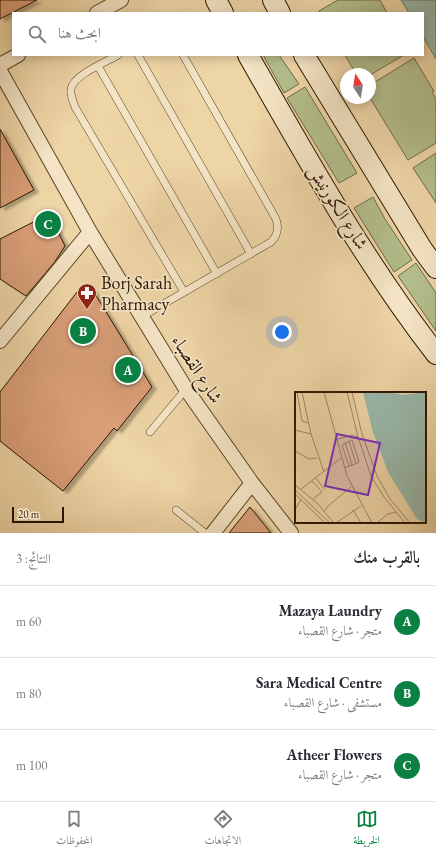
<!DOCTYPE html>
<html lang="ar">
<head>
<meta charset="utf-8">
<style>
  :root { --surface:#fff; --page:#f2f2f3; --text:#2b2b33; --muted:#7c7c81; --line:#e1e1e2; --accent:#0b8043 }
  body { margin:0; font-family:"EB Garamond",Amiri,serif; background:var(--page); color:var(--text); direction:rtl }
  .compass { position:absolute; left:340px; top:68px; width:36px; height:36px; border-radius:50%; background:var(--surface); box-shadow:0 2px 10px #0003; rotate:348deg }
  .scale { position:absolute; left:12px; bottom:10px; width:52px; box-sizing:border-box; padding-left:4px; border:2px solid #2b1700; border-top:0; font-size:11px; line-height:14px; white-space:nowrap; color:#2b1700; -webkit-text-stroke:3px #f4e4c5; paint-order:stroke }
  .you { position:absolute; left:282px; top:332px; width:14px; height:14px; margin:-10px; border:3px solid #fff; border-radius:50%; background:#1a73e8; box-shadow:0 0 0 6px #1a73e833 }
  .badge { display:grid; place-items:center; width:26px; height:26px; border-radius:50%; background:var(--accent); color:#fff; font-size:13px; font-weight:700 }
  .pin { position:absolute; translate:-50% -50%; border:2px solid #fff; box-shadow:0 1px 4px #0006 }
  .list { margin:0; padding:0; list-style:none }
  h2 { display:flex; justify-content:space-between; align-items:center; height:52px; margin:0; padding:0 16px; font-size:17px }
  h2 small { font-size:13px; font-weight:400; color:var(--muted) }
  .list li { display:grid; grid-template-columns:26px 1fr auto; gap:12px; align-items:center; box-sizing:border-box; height:72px; padding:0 16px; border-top:1px solid var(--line) }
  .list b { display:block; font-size:15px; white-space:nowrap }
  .list p { margin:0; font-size:13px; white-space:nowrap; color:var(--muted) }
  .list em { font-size:13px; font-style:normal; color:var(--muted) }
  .icon { flex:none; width:22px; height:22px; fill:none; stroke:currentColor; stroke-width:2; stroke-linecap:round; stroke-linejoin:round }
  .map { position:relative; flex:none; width:436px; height:533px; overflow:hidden; direction:ltr }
  .search { position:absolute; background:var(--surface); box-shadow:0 2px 10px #0003; left:12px; right:12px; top:12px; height:44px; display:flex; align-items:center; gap:10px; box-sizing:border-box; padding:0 14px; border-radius:0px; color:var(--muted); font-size:15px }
  .sheet { height:268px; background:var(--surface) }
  nav { display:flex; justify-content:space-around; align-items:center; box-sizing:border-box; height:56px; border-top:1px solid var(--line); background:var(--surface); font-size:11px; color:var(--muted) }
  nav a { display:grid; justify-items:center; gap:2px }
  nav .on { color:var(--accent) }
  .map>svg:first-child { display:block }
  .green { fill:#b3be8c; stroke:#6f6a46 }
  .water { fill:#99b8aa; stroke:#6d7866 }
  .building { fill:#d89e77; stroke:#2b1700; filter:url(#shadow) }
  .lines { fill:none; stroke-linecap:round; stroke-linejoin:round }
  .service-casing { stroke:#5c462a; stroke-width:8 }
  .minor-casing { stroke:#5c462a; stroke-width:16 }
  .secondary-casing { stroke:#2b1700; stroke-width:22 }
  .service { stroke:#f4e4c5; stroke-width:7 }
  .minor { stroke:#f4e4c5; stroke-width:14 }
  .secondary { stroke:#f4e4c5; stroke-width:20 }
  .labels { text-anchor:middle; stroke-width:3.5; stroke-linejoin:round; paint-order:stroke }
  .street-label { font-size:18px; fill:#2b1700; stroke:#f4e4c5 }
  .poi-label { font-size:18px; fill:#2b1700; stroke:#f4e4c5; text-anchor:start }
  .inset-road { fill:none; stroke:#a08964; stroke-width:1 }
  .view { fill:#7b2cbf; fill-opacity:0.15; stroke:#7b2cbf; stroke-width:2 }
  .inset-edge { fill:none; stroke:#2b1700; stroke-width:2 }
</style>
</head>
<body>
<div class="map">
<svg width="436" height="533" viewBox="0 0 436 533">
  <defs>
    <filter id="shadow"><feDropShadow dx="4.5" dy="2.5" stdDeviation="1" flood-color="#0004"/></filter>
  </defs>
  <rect width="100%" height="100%" fill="#eed5a6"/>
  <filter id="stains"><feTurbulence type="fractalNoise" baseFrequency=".005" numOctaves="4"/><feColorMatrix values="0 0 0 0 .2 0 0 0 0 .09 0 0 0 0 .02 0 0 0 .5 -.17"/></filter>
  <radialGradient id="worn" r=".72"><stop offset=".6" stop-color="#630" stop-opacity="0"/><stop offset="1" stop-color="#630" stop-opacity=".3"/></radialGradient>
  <!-- green -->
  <path class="green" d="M338,0H380L387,13H320L319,11Z
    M263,55H279L299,84L284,93Z
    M345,55H404L370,75L356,74Z
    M414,58L434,91L432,92L436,99V143L408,160L370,98V85Z
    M305,87L357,173L339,183L287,98Z
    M436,153V203L413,168Z
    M373,197L385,219L412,260L394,272L354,208Z
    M416,263L436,293V331L398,276Z"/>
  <!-- water -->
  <path class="water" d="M401,0H436V59L423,37V13H409Z"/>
  <!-- building -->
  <path class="building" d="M0,0H37L0,19Z
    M0,129L34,190L0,208Z
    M49,214L65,246L54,263L26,296L0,279V239Z
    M92,289L152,387L117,431L114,428L63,491L0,441V392L77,292Z
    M250,507L271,533H229Z"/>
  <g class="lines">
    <defs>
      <path id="service" d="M118,55C106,62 73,75 71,89C70,95 73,101 75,107L184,292
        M138,55L251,254
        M98,66L217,274
        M141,317L271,242C278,235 279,228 276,219L183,55
        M150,432L186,389
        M176,510L205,533"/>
      <path id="minor" d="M97,13L121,0
        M0,65L18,55
        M0,71L90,232L186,389L252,483L291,533
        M0,341L90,232
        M213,533L252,483"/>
      <path id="secondary" d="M216,0L223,13
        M273,0L280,13
        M248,55C306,157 364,261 436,354
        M304,55L422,249L436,268"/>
    </defs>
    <!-- service casing -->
    <use href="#service" class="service-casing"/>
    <!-- minor casing -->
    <use href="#minor" class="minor-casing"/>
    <!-- secondary casing -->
    <use href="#secondary" class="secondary-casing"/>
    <!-- service -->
    <use href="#service" class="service"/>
    <!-- minor -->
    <use href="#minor" class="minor"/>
    <!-- secondary -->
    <use href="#secondary" class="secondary"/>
  </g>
  <!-- icons -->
  <defs>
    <symbol id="pharmacy-pin" viewBox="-11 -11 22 30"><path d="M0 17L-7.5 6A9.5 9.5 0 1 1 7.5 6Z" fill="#8f2418" stroke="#f4e4c5"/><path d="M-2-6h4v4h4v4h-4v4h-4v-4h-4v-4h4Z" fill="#fff"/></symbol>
  </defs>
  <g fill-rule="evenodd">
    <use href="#pharmacy-pin" x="76" y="282" width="22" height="30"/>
  </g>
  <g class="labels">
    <!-- street labels -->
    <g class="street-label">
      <text transform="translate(338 207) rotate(58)" y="6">شارع الكورنيش</text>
      <text transform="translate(197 369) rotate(57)" y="6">شارع القصباء</text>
    </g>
    <!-- poi labels -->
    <g class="poi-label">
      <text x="101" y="289">Borj Sarah<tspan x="101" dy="21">Pharmacy</tspan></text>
    </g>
  </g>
  <!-- overview -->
  <g transform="translate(295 392)">
    <rect width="131" height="131" fill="#eed5a6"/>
    <path d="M68,0H96L107,3L131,0V131L122,127L93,80L77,37Z" fill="#99b8aa"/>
    <path class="inset-road" d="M2,0L7,29L13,31M7,0L16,42L29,80M29,0L52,84L77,131M52,0L63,45L76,84L89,105L110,131M57,0L67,42L82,84L95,107L115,131M0,38L16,42M40,48L57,43L63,45M54,49L61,72M50,50L57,73M0,59L14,67L22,66M49,76L63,71L64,70L57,48L47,53L54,74M21,86L29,97M17,89L27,100L18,107M0,93L22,111L39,131M6,97L46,66M0,98L35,131M0,102L30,131M0,118L6,107M58,118L66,131M30,119L33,114L56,95M41,131L66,114M82,131L93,122L101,120"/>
    <path class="view" d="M42,42L85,51L73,103L30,94Z"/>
    <rect width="131" height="131" class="inset-edge"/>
  </g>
  <rect width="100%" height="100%" filter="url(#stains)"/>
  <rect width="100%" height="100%" fill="url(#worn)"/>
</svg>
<svg class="compass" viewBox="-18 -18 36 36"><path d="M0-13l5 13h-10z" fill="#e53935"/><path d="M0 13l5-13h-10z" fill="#7c7c81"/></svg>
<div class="scale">20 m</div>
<div class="you"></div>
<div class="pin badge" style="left:128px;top:370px">A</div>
<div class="pin badge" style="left:83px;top:331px">B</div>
<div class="pin badge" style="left:48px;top:224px">C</div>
<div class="search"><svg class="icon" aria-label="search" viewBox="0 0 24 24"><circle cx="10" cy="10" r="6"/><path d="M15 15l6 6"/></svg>ابحث هنا</div>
</div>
<section class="sheet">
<h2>بالقرب منك<small>النتائج: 3</small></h2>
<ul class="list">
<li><span class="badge">A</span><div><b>Mazaya Laundry</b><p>متجر · شارع القصباء</p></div><em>60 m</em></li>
<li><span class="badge">B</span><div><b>Sara Medical Centre</b><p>مستشفى · شارع القصباء</p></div><em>80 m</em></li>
<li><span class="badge">C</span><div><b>Atheer Flowers</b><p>متجر · شارع القصباء</p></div><em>100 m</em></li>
</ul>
</section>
<nav>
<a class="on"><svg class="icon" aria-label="map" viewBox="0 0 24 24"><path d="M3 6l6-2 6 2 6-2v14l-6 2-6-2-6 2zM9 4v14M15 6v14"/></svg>الخريطة</a>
<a><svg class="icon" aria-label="directions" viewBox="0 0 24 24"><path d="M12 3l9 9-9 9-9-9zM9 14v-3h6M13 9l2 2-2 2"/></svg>الاتجاهات</a>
<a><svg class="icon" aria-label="saved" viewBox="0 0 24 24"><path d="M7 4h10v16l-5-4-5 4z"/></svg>المحفوظات</a>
</nav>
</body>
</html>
